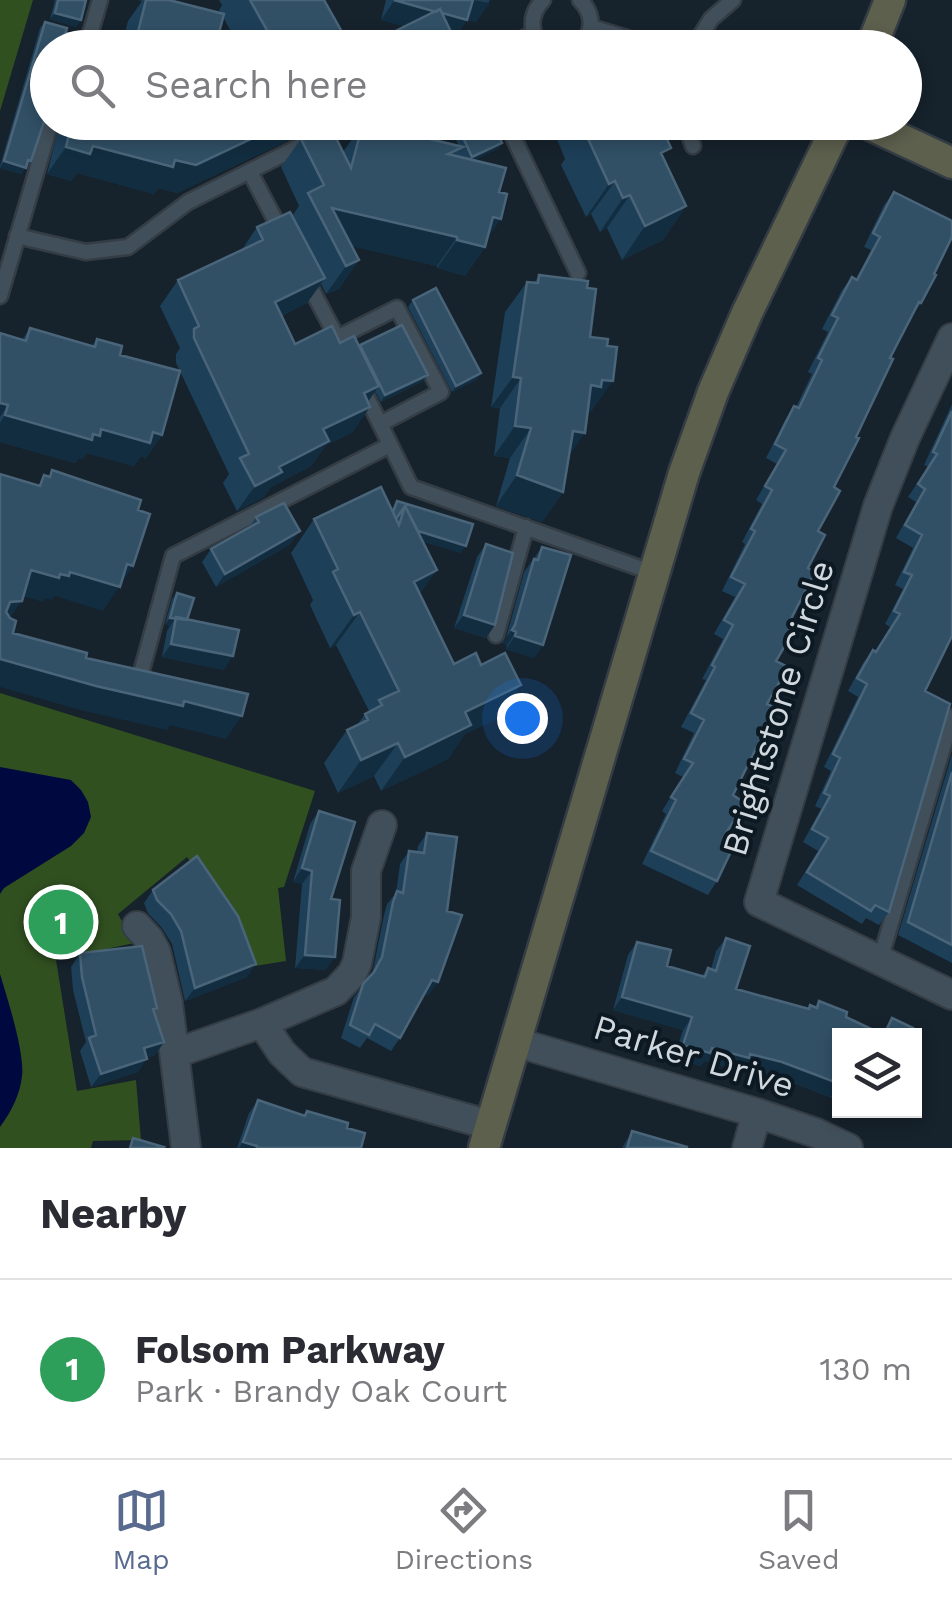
<!DOCTYPE html>
<html lang="en">
<head>
<meta charset="utf-8">
<style>
  :root { --surface:#fff; --page:#f7f7f7; --text:#2b2b33; --muted:#7c7c81; --line:#e1e1e2; --accent:#586a8e }
  body { margin:0; font-family:"Work Sans",sans-serif; background:var(--page); color:var(--text) }
  .controls { position:absolute; right:30px; bottom:30px; display:grid; overflow:hidden; border-radius:0px; box-shadow:0 5px 15px #0003 }
  .controls button { width:90px; height:90px; display:grid; place-items:center; padding:0; border:0; border-bottom:2px solid var(--line); background:var(--surface); color:var(--text); font:50px sans-serif }
  .you { position:absolute; left:522px; top:718px; width:35px; height:35px; margin:-25px; border:8px solid #fff; border-radius:50%; background:#1a73e8; box-shadow:0 0 0 15px #1a73e833 }
  .badge { display:grid; place-items:center; width:65px; height:65px; border-radius:50%; background:var(--accent); color:#fff; font-size:32px; font-weight:700 }
  .pin { position:absolute; translate:-50% -50%; border:5px solid #fff; box-shadow:0 2px 10px #0006 }
  .list { margin:0; padding:0; list-style:none }
  h2 { display:flex; justify-content:space-between; align-items:center; height:130px; margin:0; padding:0 40px; font-size:42px }
  h2 small { font-size:32px; font-weight:400; color:var(--muted) }
  .list li { display:grid; grid-template-columns:65px 1fr auto; gap:30px; align-items:center; box-sizing:border-box; height:180px; padding:0 40px; border-top:2px solid var(--line) }
  .list b { display:block; font-size:38px; white-space:nowrap }
  .list p { margin:0; font-size:32px; white-space:nowrap; color:var(--muted) }
  .list em { font-size:32px; font-style:normal; color:var(--muted) }
  .icon { flex:none; width:55px; height:55px; fill:none; stroke:currentColor; stroke-width:2; stroke-linecap:round; stroke-linejoin:round }
  .map { position:relative; flex:none; width:952px; height:1148px; overflow:hidden }
  .search { position:absolute; background:var(--surface); box-shadow:0 5px 15px #0003; left:30px; right:30px; top:30px; height:110px; display:flex; align-items:center; gap:25px; box-sizing:border-box; padding:0 35px; border-radius:55px; color:var(--muted); font-size:38px }
  .sheet { height:310px; background:var(--surface) }
  nav { display:flex; justify-content:space-around; align-items:center; box-sizing:border-box; height:140px; border-top:2px solid var(--line); background:var(--surface); font-size:28px; color:var(--muted) }
  nav a { display:grid; justify-items:center; gap:5px }
  nav .on { color:var(--accent) }
  .map>svg:first-child { display:block }
  .green { fill:#315020 }
  .water { fill:#00093f }
  .lines { fill:none; stroke-linecap:round; stroke-linejoin:round }
  .lane-casing { stroke:#343c44; stroke-width:19 }
  .street-casing { stroke:#343c44; stroke-width:32 }
  .secondary-casing { stroke:#343c44; stroke-width:35 }
  .lane { stroke:#414f5a; stroke-width:14 }
  .street { stroke:#414f5a; stroke-width:28 }
  .secondary { stroke:#5d604d; stroke-width:30 }
  .wall { fill:#1d3f58 }
  .shaded-wall { fill:#122d40 }
  .building { fill:#315066; stroke:#4a6579; stroke-width:2.5 }
  .labels { text-anchor:middle; stroke-width:8; stroke-linejoin:round; paint-order:stroke }
  .street-label { font-size:35px; fill:#d0d8de; stroke:#0d1922 }
</style>
</head>
<body>
<div class="map">
<svg width="952" height="1148" viewBox="0 0 952 1148">
  <rect width="100%" height="100%" fill="#16222c"/>
  <!-- green -->
  <path class="green" d="M0,0H33L0,111Z
    M0,693L315,791L284,887L278,888L286,961L255,966L239,930L187,857L118,914L134,943L56,960L77,1091L136,1080L141,1140L93,1141L91,1148H0Z"/>
  <!-- water -->
  <path class="water" d="M0,767L71,780L81,790L88,802L91,817L84,833L71,846L4,888L0,894Z
    M0,974C7,997 25,1053 22,1076C20,1095 11,1112 0,1127Z"/>
  <g class="lines">
    <defs>
      <path id="lane" d="M543,0C529,15 529,33 544,48
        M591,27L659,48
        M82,48L89,38L100,0
        M506,48L533,33
        M578,48C594,34 595,15 580,0
        M693,48L711,19L733,0
        M506,122L578,273
        M685,122L693,146
        M250,172L283,235
        M17,236L86,252L128,247L188,202L348,122
        M307,281L339,341
        M0,296L51,122
        M337,338L397,308L441,392L380,424
        M362,387L411,487L654,573
        M496,635L526,527
        M141,673L173,556L390,445
        M880,960L952,717"/>
      <path id="street" d="M952,338L905,438L878,506L759,902L952,995
        M137,926L149,939L156,952L168,1003L186,1148
        M262,1023L282,1053L302,1072L490,1125
        M515,1042L757,1113L816,1133L848,1148
        M176,1053L262,1023L336,991L352,974L357,963L366,917V871L382,825
        M747,1148L757,1113"/>
      <path id="secondary" d="M871,48L890,0
        M864,122L952,163
        M484,1148L684,473L713,392L747,313L839,122"/>
    </defs>
    <!-- lane casing -->
    <use href="#lane" class="lane-casing"/>
    <!-- street casing -->
    <use href="#street" class="street-casing"/>
    <!-- secondary casing -->
    <use href="#secondary" class="secondary-casing"/>
    <!-- lane -->
    <use href="#lane" class="lane"/>
    <!-- street -->
    <use href="#street" class="street"/>
    <!-- secondary -->
    <use href="#secondary" class="secondary"/>
  </g>
  <!-- wall -->
  <path class="wall" d="M55,0H86L81,20L76,27L50,19Z
    M138,0H169L221,13L219,10L222,5L219,0H324L351,48H240L223,17L215,48H121L128,21L142,1Z
    M386,0H490L476,22L467,20L454,39L381,20Z
    M45,22L48,48L31,161L21,174L0,168V166L40,28Z
    M60,122H205L201,138L234,122H301L289,140L177,193L158,188L154,194L77,173L71,181L47,174Z
    M361,122H441L414,135L459,146L449,126L452,122H493L502,143L498,149L474,160L499,192L501,219L487,238L485,247L465,276L437,268V266L352,246L359,260L339,289L326,294L321,284L307,303L281,316L295,344L340,343L360,346L428,375L423,381L381,402L375,391L368,402L353,432L326,445L311,466L271,487L264,497L237,511L223,483L229,474L176,363V354L180,348L160,306L178,280L241,251L257,227L292,216L299,206L281,167L301,139L343,152L362,125Z
    M550,122H659L663,158L686,206L663,240L622,260L607,228L600,232L591,214L586,217L561,165L565,159Z
    M894,192L934,274L921,303L912,316L890,358L834,487L818,531L808,568L776,661L767,704L733,795L723,838L717,881L708,895L642,864L666,814L662,811L683,777L675,773L694,733L681,727L706,680L702,679L723,639L714,634L735,597L722,591L745,544L742,542L762,504L756,500L777,464L766,458L785,420L794,406L796,407L812,374L808,372L828,332L822,329L842,290L852,277L856,279L871,250L864,247L884,205Z
    M539,275L587,288L591,412L588,411L569,456L563,492L542,522L496,506L510,458L494,456L500,408L491,407L505,312L527,282L534,283Z
    M413,300L481,373L476,380L452,392L408,307Z
    M30,328L92,346L97,339L120,355L162,435L146,458L141,456L134,466L87,453L83,459L79,458L75,463L0,442V333L22,340Z
    M952,404V636L925,691L889,912L879,925L866,918L862,924L797,885L818,851L803,842L821,809L815,806L831,771L824,767L858,697L848,691L863,663L873,650L875,652L890,627L885,624L903,589L895,585L913,548L896,538L916,502L908,497L928,467L924,465Z
    M397,501L461,553L422,541L420,594L454,664L497,719L465,734L448,759L381,791L374,776L338,793L324,763L347,730L357,725L365,714L369,711L336,645L330,648L310,605L313,600L291,553L314,519L392,509Z
    M256,517L291,544L216,587L202,562L211,549L249,528Z
    M486,544V638L454,628L477,557Z
    M542,547L543,645L534,658L506,649L507,645L502,643L506,638L524,572Z
    M177,593L187,620L224,670L162,657L167,631L170,626L165,624L172,599Z
    M952,754V963L898,935Z
    M319,811L331,899L326,970L295,968L302,884L293,882L310,824Z
    M427,833L429,995L424,994L400,1038L391,1051L367,1038L360,1048L341,1038L354,997L369,978L373,970L384,915L387,904L396,893L400,864L409,851L417,852L418,846Z
    M153,890L247,977L185,1001L172,944L162,928L148,913L144,903Z
    M726,938L736,989L808,1009L810,1005L815,1007L819,1001L846,1017L882,1034L892,1018L910,1036H840V1101L773,1075L743,1067L740,1071L704,1061L701,1066L674,1058L683,1030L613,1010L628,955L637,942L667,966L702,976L708,968L711,969L716,951Z
    M80,953L157,1008L154,1012L164,1042L155,1055L146,1058L138,1072L91,1087L80,1051L86,1042L73,990L71,967Z
    M258,1100L304,1115L307,1111L347,1128L361,1148H237L249,1113Z
    M632,1131L687,1148H622Z"/>
  <!-- shaded-wall -->
  <path class="shaded-wall" d="M472,0L490,3L476,22L460,18Z
    M394,1L467,20L454,39L381,20Z
    M55,13L81,20L76,27L50,19Z
    M287,122H301L289,140L177,193L158,188L154,194L77,173L71,181L47,174L66,147L93,146L175,160Z
    M402,122H441L376,154L396,125Z
    M502,143L498,149L467,164L472,157Z
    M4,161L26,168L21,174L0,168Z
    M615,181L591,214L586,217L609,184Z
    M630,195L607,228L600,232L623,198Z
    M686,206L663,240L622,260L645,226Z
    M332,208L457,237L437,266L334,242Z
    M493,217L501,219L482,246L485,247L465,276L437,268L457,240Z
    M359,260L339,289L326,294L346,266Z
    M325,278L307,303L257,327L275,302Z
    M481,373L476,380L452,392L456,386Z
    M428,375L423,381L381,402L385,395Z
    M513,377L521,378L500,408L491,407Z
    M602,380L613,381L591,412L584,411L591,385Z
    M379,386L361,411L364,393Z
    M0,403L8,405L0,417Z
    M370,407L353,432L326,445L311,466L271,487L264,497L237,511L255,486L323,429Z
    M5,415L93,434L101,429L153,432L162,435L146,458L141,456L134,466L87,453L83,459L79,458L75,463L0,442V423Z
    M515,426L531,428L510,458L494,456Z
    M573,431L585,433L564,463Z
    M517,475L563,492L542,522L496,506Z
    M399,526L466,546L461,553L394,532Z
    M300,531L291,544L216,587L225,574Z
    M127,564L133,566L103,611L55,596L52,600L45,598L43,602L14,594L31,570L60,574Z
    M437,570L413,604L414,582Z
    M22,601L5,624L0,625L10,602Z
    M360,612L336,645L330,648L354,615Z
    M464,615L495,625L486,638L454,628Z
    M170,618L175,619L170,626L165,624Z
    M512,630L516,632L507,645L502,643Z
    M515,636L543,645L534,658L506,649Z
    M171,644L233,656L224,670L162,657Z
    M0,659L184,701L242,716L226,739L170,725L167,730L80,710L0,687Z
    M521,685L497,719L465,734L448,759L381,791L405,757L465,712Z
    M398,743L374,776L338,793L361,760Z
    M302,868L312,871L302,884L293,882Z
    M305,955L335,957L326,970L295,968Z
    M256,964L247,977L185,1001L195,988Z
    M432,980L438,982L429,995L423,993Z
    M622,997L692,1017L683,1030L613,1010Z
    M164,1042L155,1055L134,1062L144,1048Z
    M683,1045L750,1054L782,1062L840,1084L831,1097L773,1075L743,1067L740,1071L704,1061L701,1066L674,1058Z
    M147,1059L138,1072L91,1087L101,1074Z
    M243,1142L257,1146L256,1148H239Z"/>
  <!-- building -->
  <path class="building" d="M58,0H86L81,20L55,13Z
    M146,0H169L224,14L215,48H134Z
    M250,0H324L351,48H277Z
    M394,0H473L467,20L442,13L440,9L436,12Z
    M440,9L452,34L449,36L455,48H361Z
    M45,22L67,28L61,48H48V93L43,107L48,108V110L31,161L28,160L26,168L4,161Z
    M72,122H205L201,138L234,122H287L196,165L175,160L173,167L93,146L90,154L66,147Z
    M456,122H493L502,143L472,157Z
    M587,122H659L671,148L661,153L686,206L645,226L630,195L623,198L615,181L609,184L585,132L590,128Z
    M363,123L463,147L448,154L506,168L499,192L507,194L501,219L493,217L485,247L457,240V237L332,208L359,260L346,266L308,193L324,185L301,139L329,124L351,168Z
    M894,192L952,221V237L934,274L936,275L921,303L919,302L890,358L893,359L856,437L859,438L834,487L840,491L818,531L825,535L808,568L815,572L790,621L797,625L776,661L788,667L767,704L776,708L733,795L745,803L723,838L735,843L717,881L651,851L676,800L671,797L693,763L684,759L704,720L691,713L715,667L712,665L733,625L724,620L745,584L731,577L755,531L751,529L772,490L765,486L786,450L775,444L794,406L799,408L822,360L818,358L838,318L832,315L852,277L857,280L880,237L873,233Z
    M290,212L325,278L275,302L295,344L332,326L340,343L354,336L379,386L364,393L370,407L323,429L329,441L279,467L282,472L255,486L240,458L249,454L194,338V329L199,326L178,280L263,240L257,227Z
    M539,275L588,281L587,288L596,289L590,337L608,339L607,346L617,347L613,381L602,380L601,387L591,385L585,433L573,431L563,492L517,475L531,428L515,426L521,378L513,377L527,282L538,283Z
    M436,288L481,373L456,386L413,300Z
    M402,325L428,375L385,395L360,345Z
    M30,328L95,347L97,339L122,346L120,355L180,371L162,435L153,432L150,443L101,429L100,436L93,434L92,440L5,415L8,405L0,403V333L26,341Z
    M952,411V636L925,691L950,704L889,912L875,905L871,911L807,872L828,838L812,829L830,796L824,793L840,758L833,754L867,684L857,678L873,650L876,652L900,614L894,611L912,575L904,572L922,535L905,525L925,489L918,484L937,454L933,452Z
    M52,470L141,500L138,510L150,514L133,566L127,564L120,587L70,572L69,576L60,574L59,578L31,570L22,601L10,602L6,612L10,618L16,621L13,633L87,653L86,658L248,694L242,716L184,701L183,706L96,686L0,659V474L40,486L44,475L50,477Z
    M381,487L399,525L405,506L437,570L414,582L454,664L476,653L481,665L505,653L521,685L465,712L471,725L405,757L398,743L361,760L347,730L368,720L365,714L382,705L379,700L399,691L360,612L354,615L333,572L338,569L314,519Z
    M397,501L473,524L466,546L418,531L405,506L396,519L393,512Z
    M284,503L300,531L225,574L211,549L259,522L256,517Z
    M486,544L513,553L495,625L464,615Z
    M542,547L571,555L543,645L515,636L516,632L512,630L515,625L534,559L538,560Z
    M177,593L194,598L187,620L170,618Z
    M176,617L239,630L233,656L171,644Z
    M952,772V945L908,922Z
    M319,811L355,822L331,899L340,900L335,957L305,955L312,871L302,868Z
    M427,833L457,837L447,911L462,915L438,982L432,980L400,1038L375,1024L369,1035L350,1025L363,984L374,972L382,957L393,902L397,891L403,893L409,851L424,853Z
    M197,856L238,916L256,964L195,988L181,931L171,914L157,900L153,890Z
    M726,938L750,946L736,989L809,1009L810,1005L817,1008L819,1001L847,1012L846,1017L884,1035L892,1018L913,1028L910,1036H840V1084L782,1062L750,1054L749,1058L712,1048L710,1053L683,1045L692,1017L622,997L637,942L671,950L667,966L705,977L708,968L716,971Z
    M142,946L157,1008L153,1009L164,1042L144,1048L147,1059L101,1074L89,1038L96,1035L82,977L80,953Z
    M258,1100L305,1116L307,1111L348,1123L347,1128L365,1133L361,1148H257V1146L243,1142Z
    M632,1131L687,1147V1148H627Z
    M133,1138L164,1147L163,1148H130Z"/>
  <g class="labels">
    <!-- street labels -->
    <g class="street-label">
      <text transform="translate(778 708) rotate(-73)" y="12">Brightstone Circle</text>
      <text transform="translate(694 1056) rotate(17)" y="12">Parker Drive</text>
    </g>
  </g>
</svg>
<div class="controls">
<button><svg class="icon" aria-label="layers" viewBox="0 0 24 24"><path d="M12 4l9 5-9 5-9-5zM3 14l9 5 9-5"/></svg></button>
</div>
<div class="you"></div>
<div class="pin badge" style="left:61px;top:922px;background:#2e9e5b">1</div>
<div class="search"><svg class="icon" aria-label="search" viewBox="0 0 24 24"><circle cx="10" cy="10" r="6"/><path d="M15 15l6 6"/></svg>Search here</div>
</div>
<section class="sheet">
<h2>Nearby<small></small></h2>
<ul class="list">
<li><span class="badge" style="background:#2e9e5b">1</span><div><b>Folsom Parkway</b><p>Park · Brandy Oak Court</p></div><em>130 m</em></li>
</ul>
</section>
<nav>
<a class="on"><svg class="icon" aria-label="map" viewBox="0 0 24 24"><path d="M3 6l6-2 6 2 6-2v14l-6 2-6-2-6 2zM9 4v14M15 6v14"/></svg>Map</a>
<a><svg class="icon" aria-label="directions" viewBox="0 0 24 24"><path d="M12 3l9 9-9 9-9-9zM9 14v-3h6M13 9l2 2-2 2"/></svg>Directions</a>
<a><svg class="icon" aria-label="saved" viewBox="0 0 24 24"><path d="M7 4h10v16l-5-4-5 4z"/></svg>Saved</a>
</nav>
</body>
</html>
